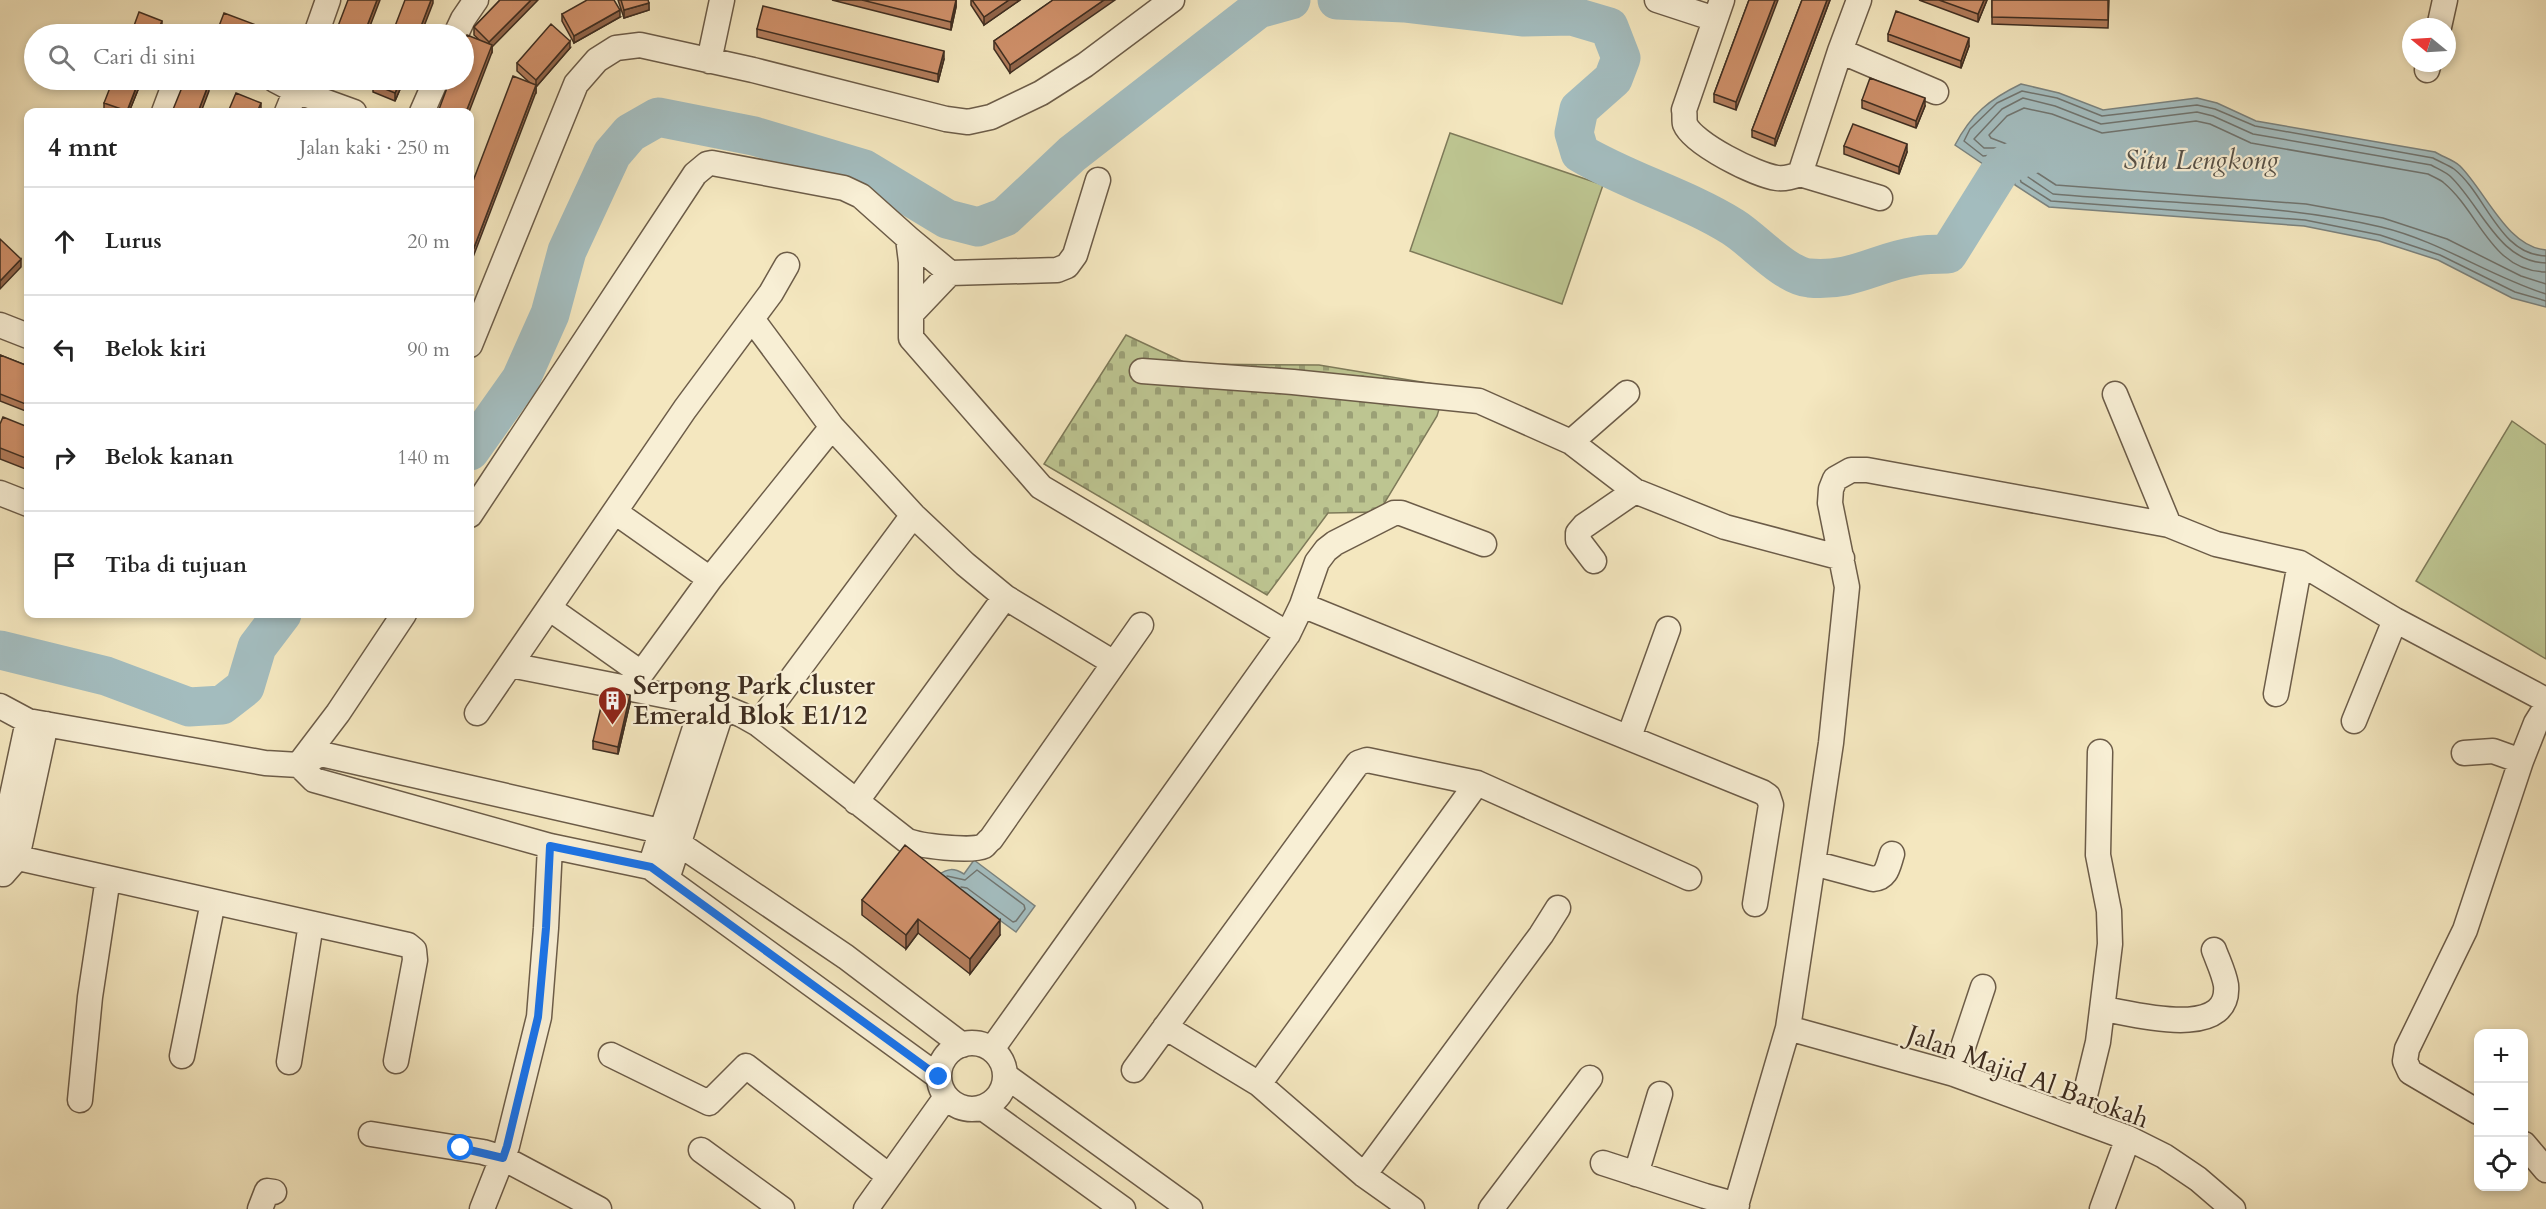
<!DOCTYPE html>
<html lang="id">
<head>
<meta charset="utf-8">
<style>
  :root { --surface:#fff; --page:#f2f2f2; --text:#222; --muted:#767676; --line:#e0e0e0 }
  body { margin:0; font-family:Cardo,serif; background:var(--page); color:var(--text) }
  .controls { position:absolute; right:18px; bottom:18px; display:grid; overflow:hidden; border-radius:12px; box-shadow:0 3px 9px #0003 }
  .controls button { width:54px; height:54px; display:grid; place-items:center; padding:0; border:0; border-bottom:2px solid var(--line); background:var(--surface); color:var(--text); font:30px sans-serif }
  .compass { position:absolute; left:2402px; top:18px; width:54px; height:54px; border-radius:50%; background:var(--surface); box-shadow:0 3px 9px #0003; rotate:288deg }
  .stop { position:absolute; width:18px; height:18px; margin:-14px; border:4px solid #1a73e8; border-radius:50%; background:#fff }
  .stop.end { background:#1a73e8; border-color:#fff; box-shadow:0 2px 6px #0008 }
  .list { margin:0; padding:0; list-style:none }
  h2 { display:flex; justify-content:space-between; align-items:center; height:78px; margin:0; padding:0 24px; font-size:26px }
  h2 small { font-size:20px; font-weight:400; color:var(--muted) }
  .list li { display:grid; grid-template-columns:39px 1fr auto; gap:18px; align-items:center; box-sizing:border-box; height:108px; padding:0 24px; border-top:2px solid var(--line) }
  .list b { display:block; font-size:22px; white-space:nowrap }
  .list em { font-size:20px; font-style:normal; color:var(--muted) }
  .icon { flex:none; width:33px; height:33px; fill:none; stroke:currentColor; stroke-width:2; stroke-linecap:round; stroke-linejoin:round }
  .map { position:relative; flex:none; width:2546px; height:1209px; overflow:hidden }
  .search { position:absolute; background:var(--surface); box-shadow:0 3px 9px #0003; left:24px; top:24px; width:450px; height:66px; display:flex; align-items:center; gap:15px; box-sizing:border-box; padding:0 21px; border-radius:33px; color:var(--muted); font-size:22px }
  .panel { position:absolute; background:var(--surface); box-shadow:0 3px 9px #0003; left:24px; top:108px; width:450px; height:510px; border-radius:12px }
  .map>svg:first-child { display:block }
  .grass { fill:#bdc591; stroke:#7e7a59; stroke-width:1.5 }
  .cemetery { fill:url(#cemetery-stones); stroke:#7e7a59; stroke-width:1.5 }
  .water { fill:#a3bcbe; stroke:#7b837f; stroke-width:1.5 }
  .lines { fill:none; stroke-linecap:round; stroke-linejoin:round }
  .shore { stroke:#717570; stroke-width:1.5 }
  .river { stroke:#a3bcbe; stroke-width:39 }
  .minor-casing { stroke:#6c5c48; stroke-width:27 }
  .minor { stroke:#f8efd5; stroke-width:24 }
  .wall { fill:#b27c5b; stroke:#3f2e21; stroke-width:1.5 }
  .shaded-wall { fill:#91654a; stroke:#3f2e21; stroke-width:1.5 }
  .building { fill:#cf906a; stroke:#3f2e21; stroke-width:1.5 }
  .route { stroke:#1a73e8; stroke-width:8 }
  .labels { text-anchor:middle; stroke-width:4.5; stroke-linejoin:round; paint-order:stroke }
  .poi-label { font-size:26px; font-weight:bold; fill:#3f2e21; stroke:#f8efd5; text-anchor:start }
  .street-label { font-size:26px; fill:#3f2e21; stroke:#f8efd5 }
  .water-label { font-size:27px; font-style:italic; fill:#585248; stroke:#f8efd5 }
</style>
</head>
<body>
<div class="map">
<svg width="2546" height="1209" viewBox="0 0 2546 1209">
  <defs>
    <pattern id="cemetery-stones" width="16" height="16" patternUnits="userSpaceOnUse" patternTransform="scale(1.5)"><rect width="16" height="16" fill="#bdc591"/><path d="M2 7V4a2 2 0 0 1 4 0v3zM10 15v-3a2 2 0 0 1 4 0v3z" fill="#9ba076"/></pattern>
  </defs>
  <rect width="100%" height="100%" fill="#f4e7bf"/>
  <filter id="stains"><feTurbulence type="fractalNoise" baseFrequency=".00333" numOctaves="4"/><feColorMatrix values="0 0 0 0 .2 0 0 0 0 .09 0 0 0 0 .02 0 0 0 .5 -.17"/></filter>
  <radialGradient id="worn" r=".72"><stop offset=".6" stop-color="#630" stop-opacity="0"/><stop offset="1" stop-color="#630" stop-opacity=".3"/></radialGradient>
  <!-- grass -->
  <path class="grass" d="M1450,133L1603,185L1562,304L1410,251Z
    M2512,421L2546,445V659L2416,581Z"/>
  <!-- cemetery -->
  <path class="cemetery" d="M1126,335L1188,364L1319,365L1446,386L1437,416L1379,512L1328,513L1267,595L1044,464Z"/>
  <!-- water -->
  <path class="water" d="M2021,84L2059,93L2103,110L2197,98L2217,103L2256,121L2435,152C2443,157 2454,160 2460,166C2486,192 2507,247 2546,250V307L2512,298L2438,260L2379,241L2304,226L2049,207L2015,185C2012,171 2004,166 1991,161L1983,164L1955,145C1971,114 1990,99 2021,84Z
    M974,860L1035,906L1016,932L938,875C948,868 954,868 964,874Z"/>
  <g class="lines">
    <!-- shore -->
    <path class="shore" d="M2546,256C2499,255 2486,194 2454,169C2448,165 2440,162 2433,158L2255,126L2215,109L2197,105L2102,116L2057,98L2022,91L1997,103L1970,129L1964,141L1983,156L1992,155L2006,160L2018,171L2021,182L2051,201L2305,220L2380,235L2440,255L2515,292L2546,301
      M2546,263C2499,262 2481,206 2451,177C2446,172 2438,169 2431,165L2253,134L2213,116L2197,112L2101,124L2055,106L2023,98L2002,109L1974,139L1984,148H1995L2010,154L2024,167L2028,177L2053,194C2162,204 2274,202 2381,227C2440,241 2489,276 2546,294
      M2546,272C2491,271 2480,213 2444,183C2440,179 2433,177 2428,174L2251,143L2210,124L2196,121L2102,133L2052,114L2024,108L2007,116L1989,135L1991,138L2017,148L2030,160L2036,172L2056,185L2306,204L2383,218L2447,239L2521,276L2546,284
      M947,876L965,880L977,870L1024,905L1025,909L1016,921L1013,922L967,888L961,887"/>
    <!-- river -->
    <path class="river" d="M1337,0L1404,3L1522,17L1572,16L1609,27L1621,58L1613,79L1579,109L1574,133L1580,153C1629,182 1685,197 1733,227C1754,240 1784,275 1809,278C1853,282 1876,262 1916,256C1926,254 1937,254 1948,254L2003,166L2041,150L2054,151
      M470,451L521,379L550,314L567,251L612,154L630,133L658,117L754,136L864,169L947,219L978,227L1005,217L1072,154L1258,9L1291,0
      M0,650L106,676L189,707L222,705L245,687L257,647L282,614"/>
    <defs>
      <path id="minor" d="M1657,0L1715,19
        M1722,0L1684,110C1685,114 1684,121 1685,124C1693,144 1756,175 1777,178C1785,179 1792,177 1800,174L1880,198
        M2439,27L2445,0
        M316,34L328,0
        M456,34L463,19L476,0
        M1840,51L1936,92
        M709,61L722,0
        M2427,70L2429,63
        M275,80L296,91L354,112
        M164,112L176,80
        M287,112L300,80
        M422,112L436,80
        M1800,174L1840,51L1859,0
        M908,238L950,273
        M912,313L950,273L1057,270L1067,266L1075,255L1098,180
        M752,319L832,427L913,515
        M0,325L28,336
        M470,345L576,84L597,60L616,48L640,45L753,70L946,119L968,122L991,117L1041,93L1085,65L1172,0
        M1142,371L1293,382L1479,401L1571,442L1635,491L1725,527L1842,558
        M2115,394L2169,525
        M1571,442L1627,393
        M0,493L28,504
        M615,512L710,579
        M470,515L695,174L707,164L712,163L844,188L861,196L908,238L911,262V338L1041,487L1288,634
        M1594,561L1578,540V533L1584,526L1635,491
        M1302,605L1762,792L1768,796L1771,805L1755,904
        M549,608L641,673
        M510,665L723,707L742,715L758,724L906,840C918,846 971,852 984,846C986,844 988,841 991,839L1141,625
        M630,689L710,579L832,427
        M2276,694L2300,563
        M0,706L28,721L265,763L299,765L321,754L660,831L846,957L962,1045
        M477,713L685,409L771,293L787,265
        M2354,721L2395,620
        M758,724L913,515L965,564L1005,597L1114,663
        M1629,737L1668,629
        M2464,753L2493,751L2521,761
        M300,763L338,713L404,614
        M299,765L314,780L550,846L650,867L939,1077
        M856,802L1005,597
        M0,852L28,721
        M0,854L408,945L414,950L415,960L396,1061
        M1813,863L1873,879C1887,878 1888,866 1892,854
        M650,867L703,703
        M3,874L17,858L46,724
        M667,879L723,707
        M2104,1009C2135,1014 2231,1041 2226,985C2224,973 2218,961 2214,950
        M1165,1027L1259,1084L1364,1175L1412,1209
        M1788,1028L1954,1074L2128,1138L2164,1156L2198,1179L2233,1209
        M939 1076a33 33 0 1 1 66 0a33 33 0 1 1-66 0Z
        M992,1049L1288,634L1302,605L1317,562L1326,550L1335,543L1394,513H1401L1484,544
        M611,1055L709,1103L746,1066L889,1176
        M182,1056L213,902
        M289,1062L311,924
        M1134,1070L1358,763L1367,760L1477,783L1689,878
        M1954,1074L1983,987
        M1006,1076L1190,1209
        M1259,1084L1477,783
        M80,1100L90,997L108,878
        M983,1108L1123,1209
        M2478,1112L2410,1072L2405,1061L2407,1049L2465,930L2521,761L2536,723L2546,707
        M2079,1120L2098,1042L2110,944L2109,911L2098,855L2100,752
        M371,1134L483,1152L503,1158L599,1209
        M2524,1144L2546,1170
        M701,1150L782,1209
        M1603,1163L1705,1196L1737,1205
        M1636,1174L1660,1094
        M1364,1175L1541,935L1558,908
        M260,1209L267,1191L274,1192
        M482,1209L507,1146L539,1017L546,928L550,846
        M866,1209L946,1097
        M1491,1209L1590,1078
        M1735,1209L1788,1028L1831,743L1847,587L1830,503L1831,489L1835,479L1851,470H1867L2169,525L2216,544L2300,563L2395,620L2546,700
        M2102,1209L2128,1138"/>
    </defs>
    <!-- minor casing -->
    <use href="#minor" class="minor-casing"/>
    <!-- minor -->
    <use href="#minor" class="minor"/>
  </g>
  <!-- wall -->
  <path class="wall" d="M500,0L492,47V52L474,35V27Z
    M618,0H648L649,10L624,18Z
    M832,0H956V7L951,30Z
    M971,0H1020L984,25L971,5Z
    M1053,0L1010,73L994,49V41Z
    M1749,0L1736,110L1714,102V94Z
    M1802,0H1830L1775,146L1752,137V130Z
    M1919,0H1987L1978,22Z
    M1992,0H2109L2108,28L1992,24Z
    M562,14L620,17L574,43L562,21Z
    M757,29L944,59L938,82L757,37Z
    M1888,34L1969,46L1961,68L1888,41Z
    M570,48L536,87V92L530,83L517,71V63Z
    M142,80L129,112H110L104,110V103Z
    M339,80H350L348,83Z
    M404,80L395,101L373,92V84Z
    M1862,100L1925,106L1916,128L1862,108Z
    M1844,146L1907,152L1899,174L1844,154Z
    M0,355L28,366V412L0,401Z
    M0,424L28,427V470L0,459Z
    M630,703L618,754L593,749V741Z
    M862,900L1000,935L970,974L918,933L906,949L862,915Z"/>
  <!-- shaded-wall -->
  <path class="shaded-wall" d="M377,0H380L367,34H364Z
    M431,0H433V3L421,34H418Z
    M531,0H538L492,47V52L469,112H466L489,50V42Z
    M956,0V7L951,30V22Z
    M1009,0H1020L984,25V17Z
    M1104,0H1115L1010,73V65Z
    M1775,0H1778L1736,110V102Z
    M1827,0H1830L1775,146V139Z
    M1984,0H1987L1978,22V14Z
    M649,3V10L624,18V10Z
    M620,10V17L574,43V36Z
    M162,21V28L159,34H156Z
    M1969,38V46L1961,68V61Z
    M570,41V48L536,87V92L470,265V258L536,85V80Z
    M944,51V59L938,82V74Z
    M139,80H142L129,112H127Z
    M401,80H404L395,101V93Z
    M209,83V91L201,112H198Z
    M1925,98V106L1916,128V121Z
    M261,103V110L260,112H257Z
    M1907,144V152L1899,174V167Z
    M21,259V267L0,289V281Z
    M630,695V703L618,754V747Z
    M918,919V933L906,949V935Z
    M1000,920V935L970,974V959Z"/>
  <!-- building -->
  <path class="building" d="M348,0H377L364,34H335Z
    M405,0H431L418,34H392Z
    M500,0H531L489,42L474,27Z
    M587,0H614L620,10L574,36L562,14Z
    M621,0H648L649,3L624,10Z
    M862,0H956L951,22Z
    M972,0H1009L984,17Z
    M1053,0H1104L1010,65L994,41Z
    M1749,0H1775L1736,102L1714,94Z
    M1802,0H1827L1775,139L1752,130Z
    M1939,0H1984L1978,14Z
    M1992,0H2108V20L1992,17Z
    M763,6L944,51L938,74L757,29Z
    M1896,11L1969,38L1961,61L1888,34Z
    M139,12L162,21L156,34H131Z
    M224,13L280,34H216Z
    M551,24L570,41L536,80L517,63Z
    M467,35L492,45L466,112H438L450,80H464V44Z
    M513,76L536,85L470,258V189Z
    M1870,78L1925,98L1916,121L1862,100Z
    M113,80H139L127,111L104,103Z
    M185,80H200L209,83L198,112H172Z
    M375,80H401L395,93L373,84Z
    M236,93L261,103L257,112H228Z
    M1853,124L1907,144L1899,167L1844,146Z
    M0,239L21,259L0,281Z
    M0,355L28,366V405L0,394Z
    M3,417L28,427V459L0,448V424Z
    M605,690L630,695L618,747L593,741Z
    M905,845L1000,920L970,959L918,919L906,935L862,900Z"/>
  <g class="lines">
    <!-- route -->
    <path class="route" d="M461,1148L503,1158L507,1146L538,1017L546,928L550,846L651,867L939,1077"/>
  </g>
  <!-- icons -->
  <defs>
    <symbol id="building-pin" viewBox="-11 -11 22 30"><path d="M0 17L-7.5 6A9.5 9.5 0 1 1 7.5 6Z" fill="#8f2418" stroke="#f8efd5"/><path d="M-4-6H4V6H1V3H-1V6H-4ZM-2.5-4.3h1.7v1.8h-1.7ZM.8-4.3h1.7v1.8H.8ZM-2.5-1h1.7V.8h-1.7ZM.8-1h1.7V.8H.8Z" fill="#fff"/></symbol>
  </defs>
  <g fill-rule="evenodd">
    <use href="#building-pin" x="596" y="684" width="33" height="45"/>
  </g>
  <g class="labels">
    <!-- poi labels -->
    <g class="poi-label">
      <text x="633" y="694">Serpong Park cluster<tspan x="633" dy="30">Emerald Blok E1/12</tspan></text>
    </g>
    <!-- street labels -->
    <g class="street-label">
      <text transform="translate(2028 1076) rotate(20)" y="9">Jalan Majid Al Barokah</text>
    </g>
    <!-- water labels -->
    <g class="water-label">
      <text x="2201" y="169">Situ Lengkong</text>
    </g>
  </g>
  <rect width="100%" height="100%" filter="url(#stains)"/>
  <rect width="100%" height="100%" fill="url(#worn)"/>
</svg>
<div class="controls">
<button>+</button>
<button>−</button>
<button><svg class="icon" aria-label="locate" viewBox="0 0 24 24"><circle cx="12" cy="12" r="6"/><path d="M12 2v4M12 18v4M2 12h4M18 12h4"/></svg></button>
</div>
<svg class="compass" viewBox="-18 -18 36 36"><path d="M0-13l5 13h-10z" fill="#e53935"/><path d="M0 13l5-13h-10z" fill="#767676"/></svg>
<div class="stop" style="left:461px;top:1148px"></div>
<div class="stop end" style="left:939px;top:1077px"></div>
<div class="search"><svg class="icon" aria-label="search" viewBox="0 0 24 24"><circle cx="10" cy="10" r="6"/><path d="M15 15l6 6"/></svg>Cari di sini</div>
<section class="panel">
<h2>4 mnt<small>Jalan kaki · 250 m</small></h2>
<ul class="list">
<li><svg class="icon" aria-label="ahead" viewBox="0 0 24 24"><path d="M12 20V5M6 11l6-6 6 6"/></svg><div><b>Lurus</b></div><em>20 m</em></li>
<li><svg class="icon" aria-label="left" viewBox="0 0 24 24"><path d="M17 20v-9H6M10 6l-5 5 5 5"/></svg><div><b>Belok kiri</b></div><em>90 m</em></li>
<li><svg class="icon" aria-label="right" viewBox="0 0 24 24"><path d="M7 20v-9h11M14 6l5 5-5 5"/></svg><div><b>Belok kanan</b></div><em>140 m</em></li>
<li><svg class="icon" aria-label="arrive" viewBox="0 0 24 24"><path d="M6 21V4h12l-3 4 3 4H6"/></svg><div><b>Tiba di tujuan</b></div></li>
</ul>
</section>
</div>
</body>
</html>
